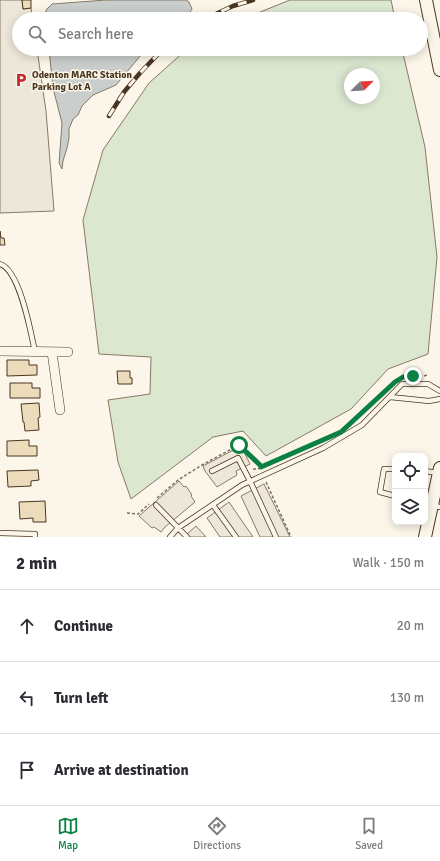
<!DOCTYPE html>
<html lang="en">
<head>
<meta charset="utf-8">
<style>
  :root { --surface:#fff; --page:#f2f2f3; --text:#2b2b33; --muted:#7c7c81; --line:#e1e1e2; --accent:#0b8043 }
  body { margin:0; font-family:Signika,sans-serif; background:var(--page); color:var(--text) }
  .controls { position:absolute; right:12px; bottom:12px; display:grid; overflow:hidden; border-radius:8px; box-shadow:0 2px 10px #0003 }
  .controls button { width:36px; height:36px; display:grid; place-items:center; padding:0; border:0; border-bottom:1px solid var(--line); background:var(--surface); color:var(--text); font:20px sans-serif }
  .compass { position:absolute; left:344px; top:68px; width:36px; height:36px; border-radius:50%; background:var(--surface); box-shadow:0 2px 10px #0003; rotate:66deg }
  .stop { position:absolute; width:12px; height:12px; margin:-9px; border:3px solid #0b8043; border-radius:50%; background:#fff }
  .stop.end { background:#0b8043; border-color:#fff; box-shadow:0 1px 4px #0008 }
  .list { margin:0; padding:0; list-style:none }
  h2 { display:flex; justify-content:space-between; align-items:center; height:52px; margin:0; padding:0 16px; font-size:17px }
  h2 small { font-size:13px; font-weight:400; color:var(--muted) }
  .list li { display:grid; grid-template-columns:26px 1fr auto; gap:12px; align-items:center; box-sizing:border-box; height:72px; padding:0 16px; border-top:1px solid var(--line) }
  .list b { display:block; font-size:15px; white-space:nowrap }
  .list em { font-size:13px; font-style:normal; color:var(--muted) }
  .icon { flex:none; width:22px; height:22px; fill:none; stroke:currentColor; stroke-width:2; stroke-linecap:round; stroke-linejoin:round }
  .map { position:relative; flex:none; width:440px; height:537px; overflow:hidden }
  .search { position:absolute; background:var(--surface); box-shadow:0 2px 10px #0003; left:12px; right:12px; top:12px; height:44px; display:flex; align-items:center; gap:10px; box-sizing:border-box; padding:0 14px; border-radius:22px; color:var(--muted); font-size:15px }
  .sheet { height:268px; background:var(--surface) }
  nav { display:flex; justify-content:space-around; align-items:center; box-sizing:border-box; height:56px; border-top:1px solid var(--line); background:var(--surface); font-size:11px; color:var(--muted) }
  nav a { display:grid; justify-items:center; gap:2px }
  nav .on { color:var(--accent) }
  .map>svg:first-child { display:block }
  .green { fill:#dce7d0; stroke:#887966; fill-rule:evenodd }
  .parking { fill:#ede7d9; stroke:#887966 }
  .water { fill:#c9cecd; stroke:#887966 }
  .building { fill:#ecdcbc; stroke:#4a3520 }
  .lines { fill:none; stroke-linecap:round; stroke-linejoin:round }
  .lane-casing { stroke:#4a3520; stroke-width:6 }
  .street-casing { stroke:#4a3520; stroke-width:10 }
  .secondary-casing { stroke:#4a3520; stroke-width:14 }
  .path { stroke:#7f6f5c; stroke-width:1.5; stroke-dasharray:3 2; stroke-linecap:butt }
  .lane { stroke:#fbf6e9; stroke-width:4.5 }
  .street { stroke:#fbf6e9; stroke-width:9 }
  .secondary { stroke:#fbf6e9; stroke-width:12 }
  .rail-casing { stroke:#4a3520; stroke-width:4.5 }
  .rail { stroke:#fbf6e9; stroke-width:3; stroke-dasharray:9; stroke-linecap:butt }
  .route { stroke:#0b8043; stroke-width:5 }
  .labels { text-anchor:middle; stroke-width:3; stroke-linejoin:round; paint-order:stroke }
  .poi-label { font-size:10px; font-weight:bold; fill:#4a3520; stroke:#fbf6e9; text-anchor:start }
</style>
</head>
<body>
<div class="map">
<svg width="440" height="537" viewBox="0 0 440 537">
  <rect width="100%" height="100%" fill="#fbf6e9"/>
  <!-- green -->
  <path class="green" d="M290,0H391L395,19H243Z
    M187,49H402L425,147L437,257L428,354L388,369L351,409L266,456L243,431L213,437L131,499L118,462L108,400L150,394L151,357L99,354L83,220L103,150L149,83ZM350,74H374V98H350Z"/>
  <!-- parking -->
  <path class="parking" d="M0,0H22L23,9L31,8L33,19H19V49H37L46,111L54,211L0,213Z
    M239,447L242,453L244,452L250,464L236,471L237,475L217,487L205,471L203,466Z
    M179,481L184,487L186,486L192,495L191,496L195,502L165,527L161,532L154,527L152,528L139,516Z
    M264,484L290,537H260L241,496Z
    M229,502L253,537H220L207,518Z
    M196,526L206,537H184Z"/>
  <!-- water -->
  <path class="water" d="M106,0H186L189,2L192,9L185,19H46V10L52,4Z
    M49,49H147L141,55L116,85L93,95L82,106L78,115L73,119L69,129V138L67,148L63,161L62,169L59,163L62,123L53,88Z"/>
  <!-- building -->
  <path class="building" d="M22,0H31V8L23,9Z
    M0,231L1,238H4L5,245H0Z
    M7,360H29V365H37V375L7,376Z
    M117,371H130V378H132V384H118Z
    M10,383H32V388H40V398H10Z
    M39,403L40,417L38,418L39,430L25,431L24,422H23L21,404Z
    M29,440V446H37V456H7V441Z
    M38,470L39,480L31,481V486L8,487L7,471Z
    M45,501L46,522H33V518L20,519L19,502Z"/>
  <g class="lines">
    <defs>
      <path id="lane" d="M0,264C20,270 31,333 35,352
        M390,397L429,401L440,399
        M395,469H384L380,492L395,496
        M212,471L238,458L250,481L276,537
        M425,471L438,473
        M425,504L440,507
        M156,505L187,537
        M213,505L236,537
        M0,533L35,534V537
        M170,537L178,528L242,485L323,448L362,425L402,384H428L440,391"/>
      <path id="street" d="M0,351L68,352
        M52,352L60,410"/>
      <path id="secondary" d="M426,0L440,70
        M425,537L440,468"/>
    </defs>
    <!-- lane casing -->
    <use href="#lane" class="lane-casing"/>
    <!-- street casing -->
    <use href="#street" class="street-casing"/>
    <!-- secondary casing -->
    <use href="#secondary" class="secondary-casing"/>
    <!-- path -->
    <path class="path" d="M424,376L427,375
      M352,422L370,405
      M253,469H258L278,460
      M266,482L291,537
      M157,498L178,480L202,465L239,445L261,465V467
      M127,513L138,514L149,504"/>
    <!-- lane -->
    <use href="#lane" class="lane"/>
    <!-- street -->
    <use href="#street" class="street"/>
    <!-- secondary -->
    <use href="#secondary" class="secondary"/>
    <defs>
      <path id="rail" d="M205,19L233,6L253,0
        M109,116L124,92L140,73L163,49"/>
    </defs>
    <!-- rail casing -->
    <use href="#rail" class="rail-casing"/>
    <!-- rail -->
    <use href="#rail" class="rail"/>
  </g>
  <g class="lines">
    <!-- route -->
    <path class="route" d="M239,445L260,465L261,467L341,432L395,382L403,377L413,376"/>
  </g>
  <!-- icons -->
  <defs>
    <symbol id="parking-bare" viewBox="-9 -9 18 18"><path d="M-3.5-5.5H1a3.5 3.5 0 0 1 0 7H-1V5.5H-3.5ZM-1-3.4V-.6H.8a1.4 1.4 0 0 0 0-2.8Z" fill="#c62828" stroke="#fbf6e9" stroke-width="2.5" paint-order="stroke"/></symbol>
  </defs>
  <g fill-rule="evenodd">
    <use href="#parking-bare" x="11" y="70" width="20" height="20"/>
  </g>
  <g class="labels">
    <!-- poi labels -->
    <g class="poi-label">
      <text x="32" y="78">Odenton MARC Station<tspan x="32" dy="12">Parking Lot A</tspan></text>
    </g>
  </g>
</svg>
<div class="controls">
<button><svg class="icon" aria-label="locate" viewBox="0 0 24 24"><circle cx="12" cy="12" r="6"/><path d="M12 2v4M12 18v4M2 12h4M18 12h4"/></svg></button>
<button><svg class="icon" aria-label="layers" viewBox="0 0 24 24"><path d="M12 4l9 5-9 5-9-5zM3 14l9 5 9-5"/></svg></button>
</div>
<svg class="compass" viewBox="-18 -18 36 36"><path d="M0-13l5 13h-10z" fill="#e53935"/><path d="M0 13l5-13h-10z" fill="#7c7c81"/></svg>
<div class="stop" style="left:239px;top:445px"></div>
<div class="stop end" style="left:413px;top:376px"></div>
<div class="search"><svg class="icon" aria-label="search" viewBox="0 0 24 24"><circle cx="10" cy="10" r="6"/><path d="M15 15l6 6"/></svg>Search here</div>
</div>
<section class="sheet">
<h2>2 min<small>Walk · 150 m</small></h2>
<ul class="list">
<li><svg class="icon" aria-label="ahead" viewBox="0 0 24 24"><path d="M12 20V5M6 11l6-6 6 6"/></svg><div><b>Continue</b></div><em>20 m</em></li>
<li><svg class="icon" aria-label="left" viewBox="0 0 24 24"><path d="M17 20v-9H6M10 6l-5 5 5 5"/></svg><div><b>Turn left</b></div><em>130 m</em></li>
<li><svg class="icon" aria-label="arrive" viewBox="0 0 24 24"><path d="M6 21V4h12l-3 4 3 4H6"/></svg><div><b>Arrive at destination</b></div></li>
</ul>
</section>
<nav>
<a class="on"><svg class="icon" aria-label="map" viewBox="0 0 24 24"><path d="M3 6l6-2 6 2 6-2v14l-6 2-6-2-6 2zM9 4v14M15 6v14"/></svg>Map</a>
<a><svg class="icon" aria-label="directions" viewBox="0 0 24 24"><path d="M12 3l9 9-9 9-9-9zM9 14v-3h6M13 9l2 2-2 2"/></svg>Directions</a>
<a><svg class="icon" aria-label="saved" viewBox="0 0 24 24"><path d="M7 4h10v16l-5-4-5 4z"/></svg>Saved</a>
</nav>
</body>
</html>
